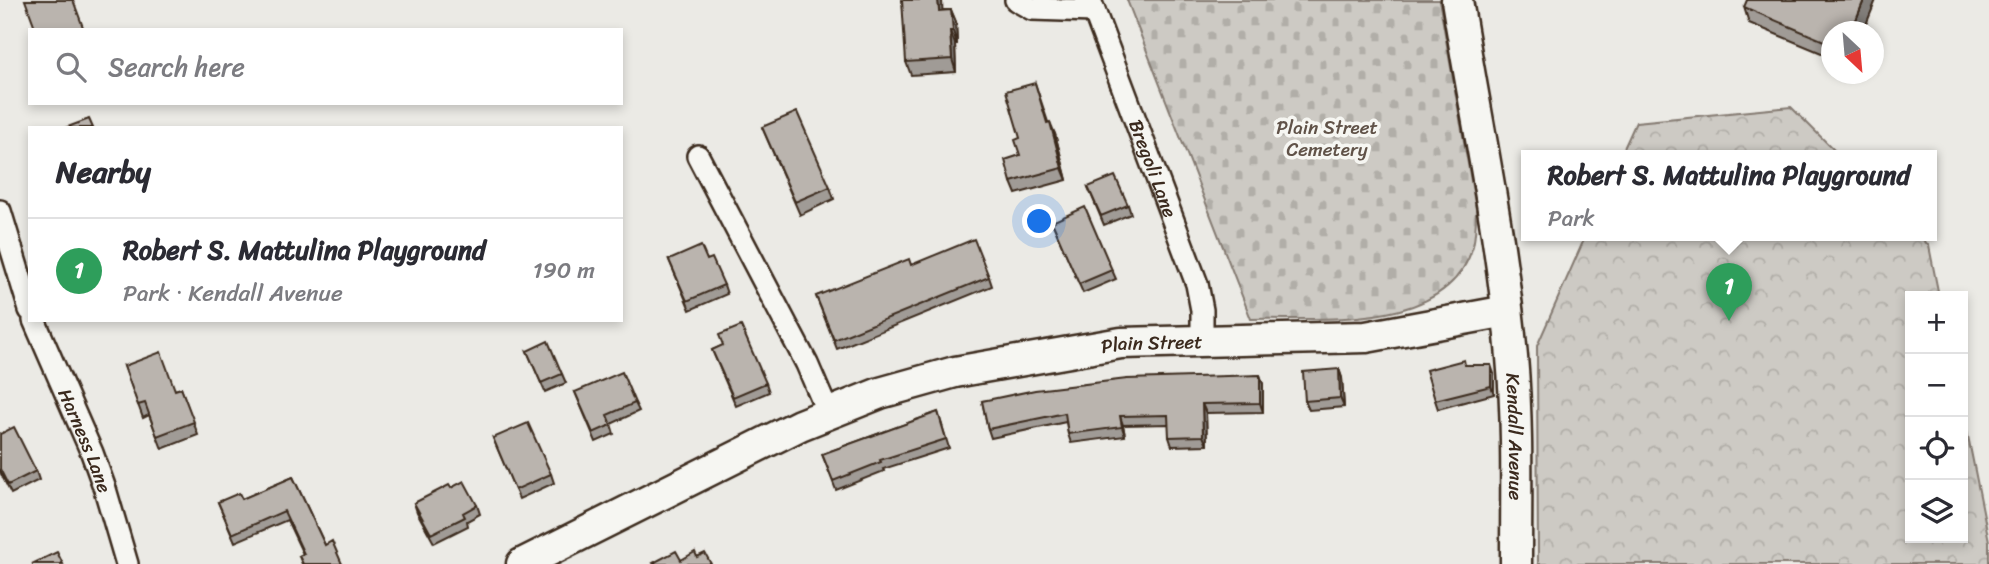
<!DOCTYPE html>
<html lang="en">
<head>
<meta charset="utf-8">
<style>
  :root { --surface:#fff; --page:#f2f2f3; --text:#2b2b33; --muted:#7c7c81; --line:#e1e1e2; --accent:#7c3aed }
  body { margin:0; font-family:Sriracha,sans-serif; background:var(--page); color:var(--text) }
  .controls { position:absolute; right:21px; bottom:21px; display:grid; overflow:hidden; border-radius:0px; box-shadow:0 4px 10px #0003 }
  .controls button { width:63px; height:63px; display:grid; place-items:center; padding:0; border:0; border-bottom:2px solid var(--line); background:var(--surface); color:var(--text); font:35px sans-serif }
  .compass { position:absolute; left:1821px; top:21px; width:63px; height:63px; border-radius:50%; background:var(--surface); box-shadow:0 4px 10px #0003; rotate:154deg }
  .you { position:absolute; left:1040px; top:222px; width:24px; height:24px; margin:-18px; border:5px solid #fff; border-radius:50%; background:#1a73e8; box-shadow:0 0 0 10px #1a73e833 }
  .badge { display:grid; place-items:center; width:46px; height:46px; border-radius:50%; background:var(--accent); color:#fff; font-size:23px; font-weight:700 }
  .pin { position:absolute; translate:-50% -58px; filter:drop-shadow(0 2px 4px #0008) }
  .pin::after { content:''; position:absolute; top:37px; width:24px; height:21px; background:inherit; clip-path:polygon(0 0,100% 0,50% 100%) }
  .popup { position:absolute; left:1521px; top:150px; width:416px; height:91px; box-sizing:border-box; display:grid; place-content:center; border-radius:0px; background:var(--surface); filter:drop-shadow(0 2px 5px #0005); font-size:23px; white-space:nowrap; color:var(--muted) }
  .popup b { font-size:26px; color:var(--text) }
  .popup::after { content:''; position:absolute; left:50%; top:100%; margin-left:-14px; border:14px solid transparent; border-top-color:var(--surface) }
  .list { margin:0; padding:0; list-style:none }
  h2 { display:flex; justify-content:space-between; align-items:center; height:91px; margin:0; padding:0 28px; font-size:30px }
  h2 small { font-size:23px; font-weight:400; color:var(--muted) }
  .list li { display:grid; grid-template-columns:46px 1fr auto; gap:21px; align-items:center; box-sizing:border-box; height:105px; padding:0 28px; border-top:2px solid var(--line) }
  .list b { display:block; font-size:26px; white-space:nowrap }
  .list p { margin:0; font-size:23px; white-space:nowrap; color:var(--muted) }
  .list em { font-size:23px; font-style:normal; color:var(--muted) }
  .icon { flex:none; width:38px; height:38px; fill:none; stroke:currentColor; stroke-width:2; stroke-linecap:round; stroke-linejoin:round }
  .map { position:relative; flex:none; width:1989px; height:564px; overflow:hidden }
  .search { position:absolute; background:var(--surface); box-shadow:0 4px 10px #0003; left:28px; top:28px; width:595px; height:77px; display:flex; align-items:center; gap:18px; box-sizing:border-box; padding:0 24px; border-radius:0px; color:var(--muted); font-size:26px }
  .panel { position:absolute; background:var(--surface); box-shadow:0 4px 10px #0003; left:28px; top:126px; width:595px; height:196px; border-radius:0px }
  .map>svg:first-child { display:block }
  .cemetery { fill:url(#cemetery-stones); stroke:#847a71; stroke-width:2 }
  .park { fill:url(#park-crowns); stroke:#847a71; stroke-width:2 }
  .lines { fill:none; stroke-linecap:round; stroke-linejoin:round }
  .street-casing { stroke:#3b2a1e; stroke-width:26 }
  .secondary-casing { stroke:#3b2a1e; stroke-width:35 }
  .street { stroke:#f6f6f2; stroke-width:21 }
  .secondary { stroke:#f6f6f2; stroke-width:30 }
  .wall { fill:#a09b96; stroke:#3b2a1e; stroke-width:2 }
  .shaded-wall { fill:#827e7a; stroke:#3b2a1e; stroke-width:2 }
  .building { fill:#bab4ae; stroke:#3b2a1e; stroke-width:2 }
  .labels { text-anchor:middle; stroke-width:7; stroke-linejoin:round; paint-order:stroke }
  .park-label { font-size:19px; fill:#605248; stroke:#f6f6f2 }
  .street-label { font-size:19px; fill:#3b2a1e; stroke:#f6f6f2 }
</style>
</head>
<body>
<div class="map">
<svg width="1989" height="564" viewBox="0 0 1989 564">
  <defs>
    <pattern id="cemetery-stones" width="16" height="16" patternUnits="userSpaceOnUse" patternTransform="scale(1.75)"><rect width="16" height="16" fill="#cdcac4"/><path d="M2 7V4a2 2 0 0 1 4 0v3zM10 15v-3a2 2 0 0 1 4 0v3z" fill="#b1aea8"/></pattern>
    <pattern id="park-crowns" width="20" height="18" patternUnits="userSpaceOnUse" patternTransform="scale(1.75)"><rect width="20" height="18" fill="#cdcac4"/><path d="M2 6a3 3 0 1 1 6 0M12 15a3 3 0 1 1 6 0" fill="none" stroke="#b1aea8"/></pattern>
  </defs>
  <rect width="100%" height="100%" fill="#ebeae5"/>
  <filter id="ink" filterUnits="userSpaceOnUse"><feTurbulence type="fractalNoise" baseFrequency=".0143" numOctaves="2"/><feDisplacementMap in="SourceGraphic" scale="14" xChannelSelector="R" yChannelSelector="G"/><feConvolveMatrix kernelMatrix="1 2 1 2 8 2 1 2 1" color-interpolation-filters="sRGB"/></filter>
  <g filter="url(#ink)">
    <!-- cemetery -->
    <path class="cemetery" d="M1127,0H1439L1476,209C1476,221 1476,234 1473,246C1448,333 1322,317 1251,319Z"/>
    <!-- park -->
    <path class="park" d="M1791,107L1839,155H1621L1636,122Z
      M1586,235H1919L1929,246L1939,296H1910V538H1963V411L1989,541V564H1538L1537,346Z"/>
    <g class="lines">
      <defs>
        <g id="street">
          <path d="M1016,0L1032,9L1094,11"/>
          <path id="s1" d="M1090,0L1197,284L1202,310V339"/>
          <path d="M698,156L807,364L828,413"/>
          <path d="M0,211L30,310"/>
          <path id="s2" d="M34,320L92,453L105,489L127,564"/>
        </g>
        <g id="secondary">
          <path id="s3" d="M1457,0C1476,119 1502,237 1512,357C1518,426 1516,495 1516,564"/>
          <path id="s4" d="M522,564L800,425L880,393L955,372L1121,343L1366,337L1507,311"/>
        </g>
      </defs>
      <!-- street casing -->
      <use href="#street" class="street-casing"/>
      <!-- secondary casing -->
      <use href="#secondary" class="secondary-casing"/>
      <!-- street -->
      <use href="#street" class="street"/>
      <!-- secondary -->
      <use href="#secondary" class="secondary"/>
    </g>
    <!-- wall -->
    <path class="wall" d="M1744,7L1831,32V57L1749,23Z
      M943,10H951L956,22L957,44H955L956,72L911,75L906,62Z
      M1035,83L1048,122L1055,134L1067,180L1016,194L1011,182L1020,155V138Z
      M762,127L830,187L834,199L800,215Z
      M1088,187L1128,205L1131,214L1104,225Z
      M1052,222L1112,270L1116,279L1083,293Z
      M669,260L724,285L727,294L690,310Z
      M911,265L989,277L992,286L837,349L816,296Z
      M722,346L766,383L769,392L736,406L712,350Z
      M527,351L562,374L566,383L545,392Z
      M1466,365L1494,374V394L1438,409L1435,400Z
      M124,366L175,390L181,388L198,435L162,449L149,415L143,418Z
      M1339,369L1342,378L1344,407L1309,410L1305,401Z
      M1260,375L1263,384V412L1206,413L1207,445L1172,446L1169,437V424L1123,425L1125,436L1071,443L1068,434L1066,422L991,438L988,429L982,401Z
      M575,392L635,403L639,411L611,424L614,434L596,442Z
      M938,412L949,448L883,469L884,471L836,490L822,454Z
      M0,434L36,471L39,480L11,494L0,472Z
      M493,438L551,474L554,483L519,499Z
      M293,477L325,545L342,564H302L299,556L303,554L287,520L235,542L218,502L242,499Z
      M451,488L477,505L480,514L467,521L468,526L434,543L417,512L414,503Z"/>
    <!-- shaded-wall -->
    <path class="shaded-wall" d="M938,0H942L943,23L939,11Z
      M1864,0H1876L1863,32H1851Z
      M951,10L956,22L957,44L953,31Z
      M950,31L955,44L956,72L952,59Z
      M1050,122L1055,134L1067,180L1062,168Z
      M1491,365L1494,374V394L1491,386Z
      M1339,369L1342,378L1344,407L1340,398Z
      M1260,375L1263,384V412L1260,403Z
      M1202,404L1206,413L1207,445L1203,436Z
      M1120,416L1123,425L1125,436L1122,427Z"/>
    <!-- building -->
    <path class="building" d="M25,0H73L84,30H36Z
      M902,0H938L939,11L951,10L953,31H950L952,59L906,62Z
      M1747,0H1864L1851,32H1831V44L1744,7Z
      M1035,83L1047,123L1050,122L1062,168L1011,182L1005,160L1020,155L1015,140L1020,138L1006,91Z
      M797,112L830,187L795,202L762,127Z
      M89,119L93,128H65Z
      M1115,176L1128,205L1101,216L1088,187Z
      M1085,207L1112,270L1079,284L1052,222Z
      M974,239L989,277L834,340L816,296L909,259L911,265Z
      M701,246L707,260L712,258L724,285L687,301L669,260Z
      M741,326L766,383L733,397L712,350L723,345L719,335Z
      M548,341L562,374L541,383L527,351Z
      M161,352L175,390L181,388L194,422L157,436L145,403L138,405L124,366Z
      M1464,360L1465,365H1491V386L1435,400L1426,370Z
      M1339,369L1340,398L1305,401L1303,372Z
      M622,372L635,403L607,415L611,425L593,433L575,392Z
      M1260,375V403L1202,404L1203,436L1169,437L1168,415L1120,416L1122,427L1068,434L1065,413L988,429L982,401L1035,390L1127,379Z
      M938,412L946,439L880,460L881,462L833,481L822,454Z
      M528,423L551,474L515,490L493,438Z
      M14,427L36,471L8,485L0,469V434Z
      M293,477L325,545L332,541L342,564H303L299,556L304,554L284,511L232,534L218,502L239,493L242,499Z
      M464,481L477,505L463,513L465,517L431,534L414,503L449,485L451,488Z
      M676,551L681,560L695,552L697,557L705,553L711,564H654L653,563Z
      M57,552L63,564H32Z"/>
  </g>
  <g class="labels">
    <!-- park labels -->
    <g class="park-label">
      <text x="1327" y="134">Plain Street<tspan x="1327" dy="22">Cemetery</tspan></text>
    </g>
    <!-- street labels -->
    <g class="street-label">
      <text dy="7" stroke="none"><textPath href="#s1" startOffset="180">Bregoli Lane</textPath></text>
      <text dy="7" stroke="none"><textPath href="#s4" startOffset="674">Plain Street</textPath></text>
      <text dy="7" stroke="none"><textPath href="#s3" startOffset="441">Kendall Avenue</textPath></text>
      <text dy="7" stroke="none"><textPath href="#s2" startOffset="131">Harness Lane</textPath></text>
    </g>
  </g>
</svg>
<div class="controls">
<button>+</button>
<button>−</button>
<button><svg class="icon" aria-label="locate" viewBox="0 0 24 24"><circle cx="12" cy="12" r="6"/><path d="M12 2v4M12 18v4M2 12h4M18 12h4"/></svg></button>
<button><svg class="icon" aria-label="layers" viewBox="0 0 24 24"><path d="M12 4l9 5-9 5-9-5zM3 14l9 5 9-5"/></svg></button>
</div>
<svg class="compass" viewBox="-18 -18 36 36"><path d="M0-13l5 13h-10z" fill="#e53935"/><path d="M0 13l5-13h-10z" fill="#7c7c81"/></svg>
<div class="you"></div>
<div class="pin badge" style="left:1729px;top:321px;background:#2e9e5b">1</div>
<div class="popup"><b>Robert S. Mattulina Playground</b>Park</div>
<div class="search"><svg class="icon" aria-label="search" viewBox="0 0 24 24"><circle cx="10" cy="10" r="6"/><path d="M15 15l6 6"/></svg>Search here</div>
<section class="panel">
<h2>Nearby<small></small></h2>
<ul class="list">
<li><span class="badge" style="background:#2e9e5b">1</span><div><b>Robert S. Mattulina Playground</b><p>Park · Kendall Avenue</p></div><em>190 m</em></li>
</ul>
</section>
</div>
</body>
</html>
